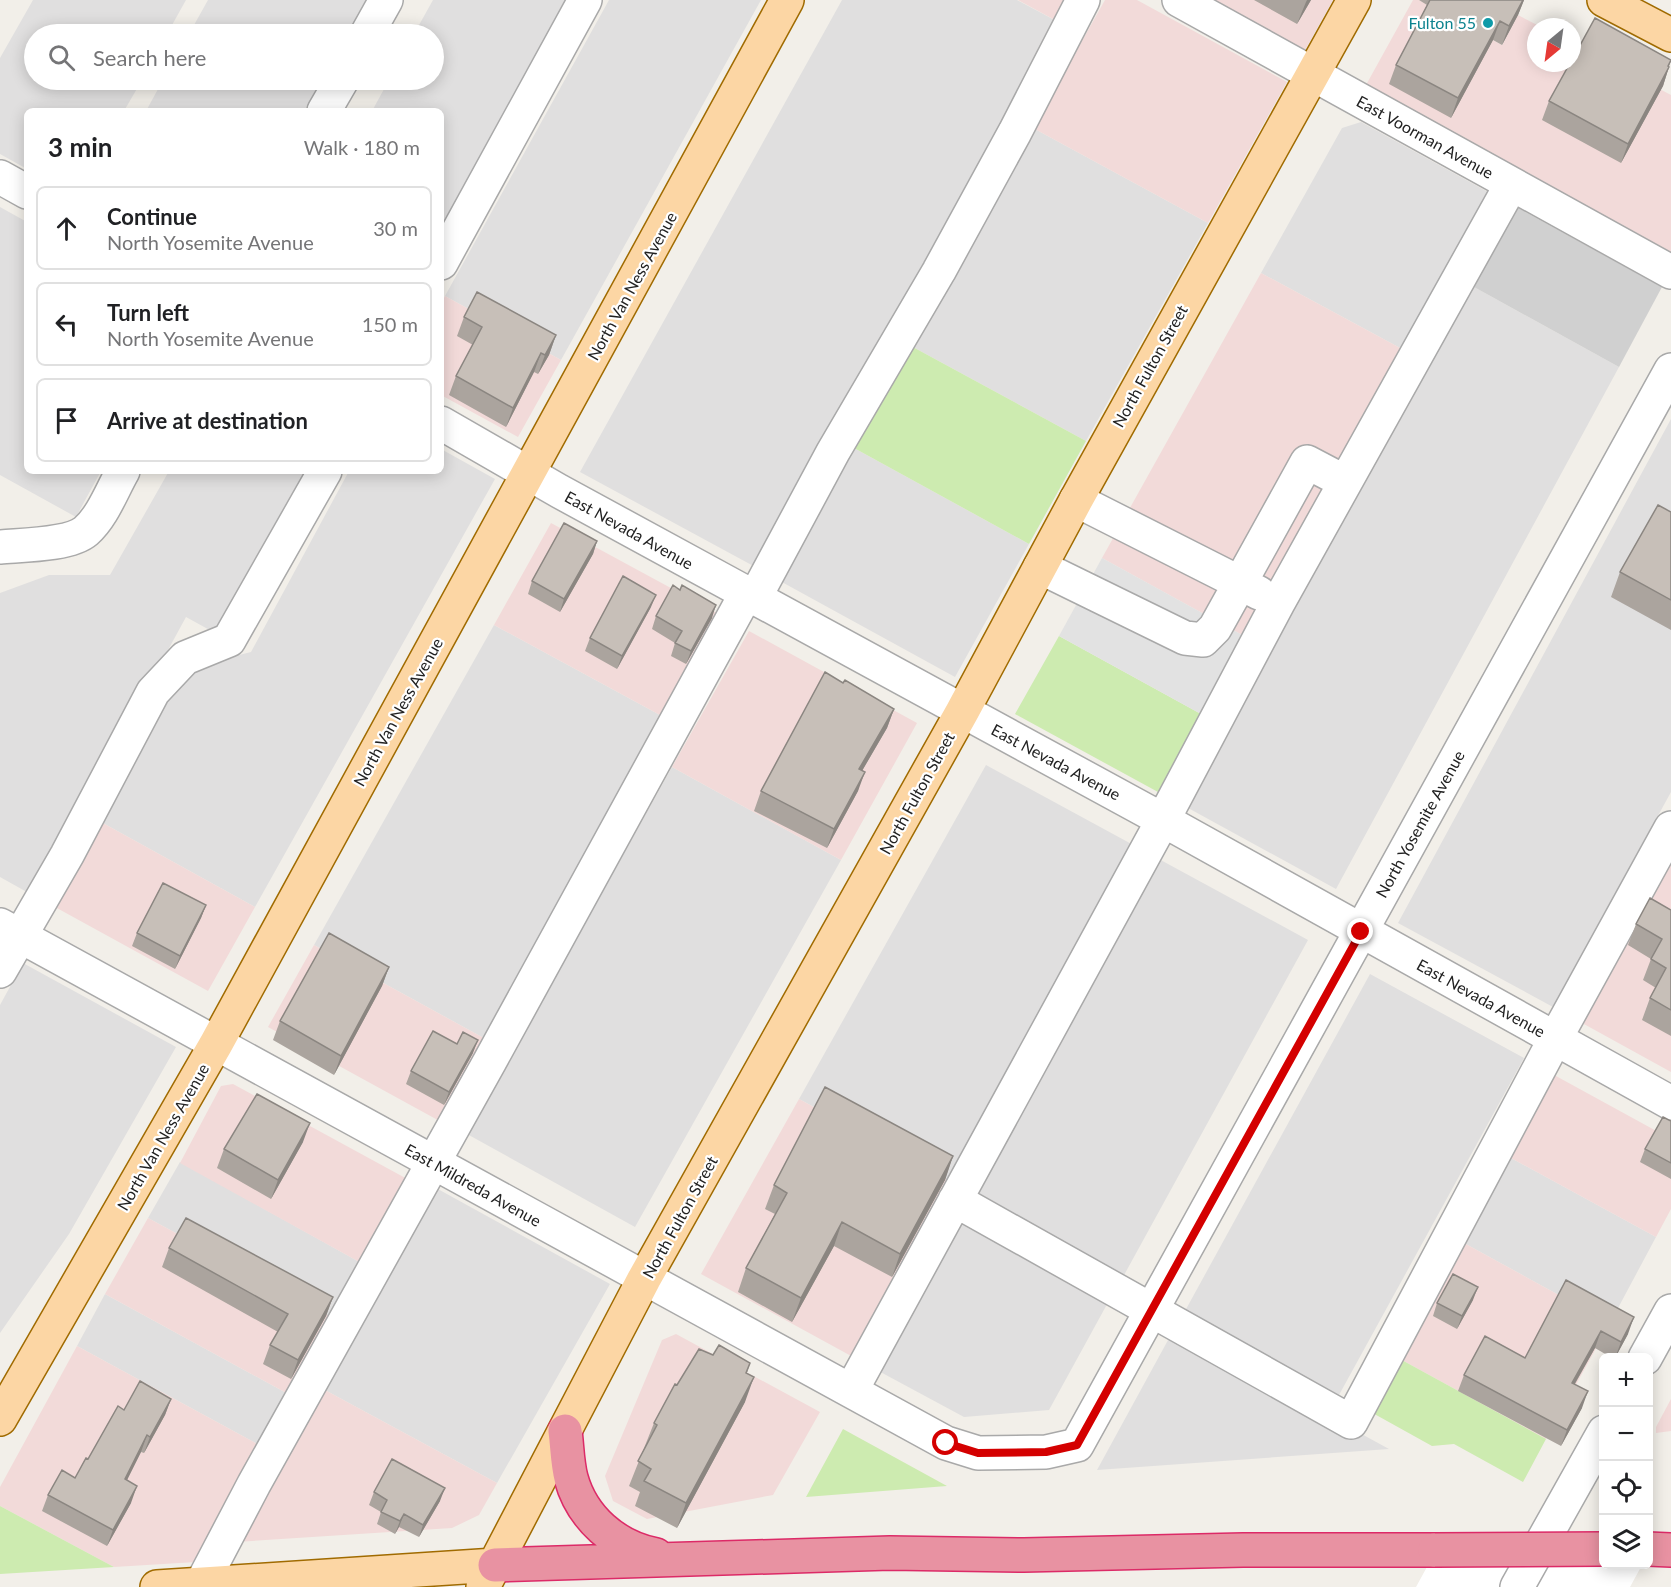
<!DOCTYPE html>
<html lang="en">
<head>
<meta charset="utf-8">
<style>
  :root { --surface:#fff; --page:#f6f6f6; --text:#202124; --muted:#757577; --line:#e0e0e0 }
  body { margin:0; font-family:Lato,sans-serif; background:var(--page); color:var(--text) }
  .controls { position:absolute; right:18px; bottom:18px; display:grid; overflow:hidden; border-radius:9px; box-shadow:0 3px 15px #0003 }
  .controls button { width:54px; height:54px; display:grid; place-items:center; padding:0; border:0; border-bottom:2px solid var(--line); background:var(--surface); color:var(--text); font:30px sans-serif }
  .compass { position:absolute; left:1527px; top:18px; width:54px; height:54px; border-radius:50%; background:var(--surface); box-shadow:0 3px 15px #0003; rotate:209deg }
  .stop { position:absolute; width:18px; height:18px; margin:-14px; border:4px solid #d40000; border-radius:50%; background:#fff }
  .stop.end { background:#d40000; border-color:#fff; box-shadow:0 2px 6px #0008 }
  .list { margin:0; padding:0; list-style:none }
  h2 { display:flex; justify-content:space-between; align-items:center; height:78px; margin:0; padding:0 24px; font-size:26px }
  h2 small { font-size:20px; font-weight:400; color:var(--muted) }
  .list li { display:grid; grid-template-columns:39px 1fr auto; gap:18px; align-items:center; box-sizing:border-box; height:84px; margin:0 12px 12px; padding:0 12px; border:2px solid var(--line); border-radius:9px }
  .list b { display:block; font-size:22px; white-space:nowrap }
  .list p { margin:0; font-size:20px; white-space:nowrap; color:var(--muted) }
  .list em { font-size:20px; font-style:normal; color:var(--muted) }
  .icon { flex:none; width:33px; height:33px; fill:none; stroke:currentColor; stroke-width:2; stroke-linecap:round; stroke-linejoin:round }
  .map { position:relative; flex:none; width:1671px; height:1587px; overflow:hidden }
  .search { position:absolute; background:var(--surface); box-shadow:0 3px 15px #0003; left:24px; top:24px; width:420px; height:66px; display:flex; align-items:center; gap:15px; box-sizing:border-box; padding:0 21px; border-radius:33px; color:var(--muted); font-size:22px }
  .panel { position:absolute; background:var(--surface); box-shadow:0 3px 15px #0003; left:24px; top:108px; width:420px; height:366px; border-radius:9px }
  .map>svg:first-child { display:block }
  .residential { fill:#e0dfdf }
  .commercial { fill:#f2dad9 }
  .religious { fill:#d0d0d0 }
  .grass { fill:#cdebb0 }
  .parking { fill:#e2e2e2 }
  .pier { fill:#fff }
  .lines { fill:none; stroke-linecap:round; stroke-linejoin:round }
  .minor-casing { stroke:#a9a9a9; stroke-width:36 }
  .major-casing { stroke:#a06b00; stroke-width:36 }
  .highway-casing { stroke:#dc2a67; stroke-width:36 }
  .minor { stroke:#fff; stroke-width:33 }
  .major { stroke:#fcd6a4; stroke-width:33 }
  .highway { stroke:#e892a2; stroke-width:33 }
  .highway-bridge-casing { stroke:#dc2a67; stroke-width:36; stroke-linecap:butt }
  .highway-bridge { stroke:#e892a2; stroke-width:33 }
  .wall { fill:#aba49e }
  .shaded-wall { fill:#8b8681 }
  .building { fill:#c7bfb8; stroke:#8b8681; stroke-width:1.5 }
  .route { stroke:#d40000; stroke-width:8 }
  .culture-dot { fill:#0f9aa8; stroke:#fff; stroke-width:2 }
  .labels { text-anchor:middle; stroke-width:4.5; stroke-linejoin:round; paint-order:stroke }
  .culture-label { font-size:16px; fill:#0d838f; stroke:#fff; text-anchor:end }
  .street-label { font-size:16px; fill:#222; stroke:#fff }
</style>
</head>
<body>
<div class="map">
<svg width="1671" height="1587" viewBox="0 0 1671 1587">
  <rect width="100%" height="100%" fill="#f2efe9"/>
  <!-- residential -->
  <path class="residential" d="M33,0H186L167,34H34V80H142L124,111H27V169L0,154V58Z
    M208,0H366L347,34H189Z
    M433,0H588L441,265V111H372L389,80H434V34H414Z
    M609,0H761L561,360L445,296Z
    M842,0H1017L1064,25L759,569L580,472Z
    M163,80H322L304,111H146Z
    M1361,122L1488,192L1402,349L1261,273L1342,128Z
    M1033,128L1208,223L1086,441L911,346Z
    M0,207L27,222V471H101L76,517L0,475Z
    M1465,282L1619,367L1336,889L1179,803Z
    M1671,419V792L1553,1007L1398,923Z
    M854,448L1029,544L955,677L780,581Z
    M441,449L495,479L255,907L101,822L184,669L251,652L349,471H441Z
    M169,471H328L226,639L186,617L34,896L0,877V593L49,575H110Z
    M494,625L671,721L491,1042L314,945Z
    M986,765L1137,847L950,1181L799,1099Z
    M672,767L841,860L635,1227L467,1134Z
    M1157,858L1308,940L1123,1277L971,1194Z
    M23,963L176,1047L69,1234L0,1333V1005Z
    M1370,974L1524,1058L1339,1395L1185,1311Z
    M1500,1152L1656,1237L1610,1323L1453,1237Z
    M180,1162L363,1264L333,1318L148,1218Z
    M436,1188L610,1284L497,1483L323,1389Z
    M959,1214L1111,1297L1049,1410L964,1417L873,1368Z
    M105,1294L290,1395L261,1446L77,1346Z
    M1173,1331L1389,1449L1097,1470Z"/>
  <!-- commercial -->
  <path class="commercial" d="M1018,0H1078L1064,25Z
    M1105,0H1137L1287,82L1208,223L1033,128Z
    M1211,0H1333L1304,52Z
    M1413,0H1419L1502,45L1518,15L1541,27H1536V63H1572V43L1671,95V252L1366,85Z
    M1261,273L1402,349L1244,636L1102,558Z
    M445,296L561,360L518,437L441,395V304Z
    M551,523L728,619L671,721L494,625Z
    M749,631L917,723L841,860L672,767Z
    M101,822L255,907L208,991L55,907Z
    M1671,841V1072L1573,1018Z
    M314,945L491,1042L445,1124L268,1027Z
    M1545,1070L1671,1139V1209L1656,1237L1500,1152Z
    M233,1084L409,1180L363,1264L180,1163L221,1086Z
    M799,1099L950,1181L853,1357L701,1274Z
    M148,1218L333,1318L290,1395L105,1294Z
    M1453,1237L1610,1323L1546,1439L1389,1353Z
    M676,1334L820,1412L773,1495L647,1519L613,1501L605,1476L662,1340Z
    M77,1346L261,1446L196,1562L114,1567L0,1506V1487Z
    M323,1389L497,1483L479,1515L452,1528L236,1542Z
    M1671,1399V1431L1656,1433V1427Z"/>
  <!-- religious -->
  <path class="religious" d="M1509,203L1662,287L1619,367L1465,282Z"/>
  <!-- grass -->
  <path class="grass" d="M911,346L1086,441L1029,544L854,448Z
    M1059,636L1201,714L1158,792L1015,714Z
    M1389,1353L1546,1439L1523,1482L1454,1444L1432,1446L1360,1406Z
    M843,1429L947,1486L806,1497Z
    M0,1506L114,1567L0,1574Z"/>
  <!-- parking -->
  <path class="parking" d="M1102,558L1244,636L1201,714L1059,636Z"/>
  <!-- pier -->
  <path class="pier" d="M1603,1532L1604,1564L1642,1565L1630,1587H1416L1445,1534Z"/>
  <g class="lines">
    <defs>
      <path id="minor" d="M1179,0L1671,272
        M367,34L386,0
        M324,111L342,80
        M0,177L27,192
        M441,263L585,0
        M441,423L559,491L1163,820L1671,1103
        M0,547C22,545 70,545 86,531C103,516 112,490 123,471
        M1040,567L1185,638L1203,640L1215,628L1240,583L1076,500
        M1259,593L1240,583L1307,462L1345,482
        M754,599L833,452L939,271L1015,132L1083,0
        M0,925L946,1443L978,1453L1046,1452L1077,1445L1671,370
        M0,971L67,855L153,692L185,658L229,640L325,471
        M955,1200L1351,1422L1555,1039L1671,828
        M1645,1358L1671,1311
        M851,1391L1163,820L1278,603L1511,185
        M201,1585L254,1484L490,1061L746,594
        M1517,1587L1604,1432"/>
      <path id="major" d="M1604,0L1671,35
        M0,1419L216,1044L787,0
        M157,1587L495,1565
        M483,1587L644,1279L962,712L1076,500L1354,0"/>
      <path id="highway" d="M565,1431C567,1446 567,1463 571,1478C582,1518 615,1547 656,1555
        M1648,1549L1671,1550
        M495,1565L890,1553L1024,1555L1243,1550H1435"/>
    </defs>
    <!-- minor casing -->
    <use href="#minor" class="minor-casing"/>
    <!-- major casing -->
    <use href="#major" class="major-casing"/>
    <!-- highway casing -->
    <use href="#highway" class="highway-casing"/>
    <!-- minor -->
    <use href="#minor" class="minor"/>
    <!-- major -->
    <use href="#major" class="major"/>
    <!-- highway -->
    <use href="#highway" class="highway"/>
    <defs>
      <path id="highway-bridge" d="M1435,1550L1604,1549"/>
    </defs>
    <!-- highway-bridge casing -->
    <use href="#highway-bridge" class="highway-bridge-casing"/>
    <!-- highway-bridge -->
    <use href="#highway-bridge" class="highway-bridge"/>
  </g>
  <!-- wall -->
  <path class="wall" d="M1254,0H1311L1297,24Z
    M1419,0H1524L1518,15L1502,45L1493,40L1451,118L1389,84L1396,65L1427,5Z
    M1671,60L1663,86L1621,163L1542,120L1549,101Z
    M464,317L556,335L549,355L538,374L534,372L506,427L449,395L456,376L473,345L457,336Z
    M1671,512V630L1611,597L1620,572Z
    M597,541L593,554L560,612L528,594L532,581Z
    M651,607L617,669L585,651L590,638Z
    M656,616L712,618L686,664L671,656L675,643L652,629Z
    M843,683L894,709L887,728L862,771L858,791L827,848L754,811L761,791Z
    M206,905L201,918L175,969L132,946L137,933Z
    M1671,910V1036L1642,1020L1650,998L1656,988L1643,980L1651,959L1628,945L1636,924Z
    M389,967L382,986L334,1075L273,1040L280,1021Z
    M473,1053L444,1105L406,1084L411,1071Z
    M1671,1121V1179L1640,1162L1645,1149Z
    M303,1142L271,1199L217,1168L224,1149Z
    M953,1156L945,1180L892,1277L834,1246L792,1322L738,1292L746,1268L775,1214L765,1209L774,1185Z
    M169,1248L333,1297L326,1316L291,1379L263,1364L270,1345L278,1332L162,1267Z
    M1566,1280L1628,1334L1615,1358H1612L1595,1348L1575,1384L1582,1408L1561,1446L1458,1391L1464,1375L1525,1358Z
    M1473,1300L1457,1329L1433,1316L1437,1303Z
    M713,1355L750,1363L747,1373L745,1402L677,1528L635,1506L640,1492L629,1486L654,1423L677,1385Z
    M171,1399L165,1415L144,1453L141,1452L127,1480L131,1503L107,1546L42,1511L48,1495L75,1478L124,1410Z
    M374,1492L440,1501L419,1537L399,1527L395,1534L377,1524L381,1512L369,1505Z"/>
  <!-- shaded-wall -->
  <path class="shaded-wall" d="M1307,0H1311L1297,24L1306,2Z
    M1523,0H1524L1518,15L1502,45L1509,26Z
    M1500,21L1493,40L1451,118L1458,98Z
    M1671,60L1665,74L1669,67L1663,86L1621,163L1628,144Z
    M556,335L549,355L538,374L545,355Z
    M541,353L534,372L506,427L513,408Z
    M597,541L593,554L560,612L564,599Z
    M656,595L651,607L617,669L622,656Z
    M716,605L712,618L686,664L691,651Z
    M894,709L887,728L852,788L859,769Z
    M865,772L858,791L827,848L834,829Z
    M206,905L201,918L175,969L180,956Z
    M389,967L382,986L334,1075L341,1056Z
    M478,1040L473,1053L444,1105L449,1092Z
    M310,1123L303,1142L271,1199L278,1180Z
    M953,1156L945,1180L892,1277L900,1254Z
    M842,1222L834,1246L792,1322L801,1298Z
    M1478,1287L1473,1300L1457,1329L1462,1316Z
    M333,1297L326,1316L291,1379L298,1360Z
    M1634,1317L1628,1334L1615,1358L1621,1342Z
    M1601,1331L1595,1348L1566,1399L1572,1383Z
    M754,1377L745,1402L677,1528L686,1503Z
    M1588,1391L1582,1408L1561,1446L1567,1430Z
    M171,1399L165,1415L144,1453L150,1437Z
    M147,1435L141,1452L119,1496L125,1479Z
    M137,1486L131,1503L107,1546L113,1530Z
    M445,1488L440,1501L419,1537L423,1525Z
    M404,1514L399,1527L395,1534L400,1521Z"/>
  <!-- building -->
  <path class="building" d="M1430,0H1523L1509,26L1500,21L1458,98L1396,65Z
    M1595,18L1671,60L1668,66L1669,67L1628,144L1549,101L1570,63H1572V60Z
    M477,292L556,335L545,355L541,353L513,408L456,376L482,327L464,317Z
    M1658,505L1671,512V600L1620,572Z
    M564,523L597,541L564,599L532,581Z
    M623,576L656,595L622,656L590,638Z
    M673,585L680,590L682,585L716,605L691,651L675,643L682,631L656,616Z
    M825,672L843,683L845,680L894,709L859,769L865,772L834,829L761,791Z
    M163,883L206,905L180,956L137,933Z
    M1650,898L1671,910V1010L1650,998L1666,968L1651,959L1662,939L1636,924Z
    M329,933L389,967L341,1056L280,1021Z
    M433,1031L457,1044L463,1032L478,1040L449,1092L411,1071Z
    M825,1087L953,1156L900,1254L842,1222L801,1298L746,1268L787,1193L774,1185Z
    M257,1094L310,1123L278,1180L224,1149Z
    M1663,1117L1671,1121V1163L1645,1149Z
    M186,1218L333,1297L298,1360L270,1345L288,1314L169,1248Z
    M1453,1274L1478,1287L1462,1316L1437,1303Z
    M1566,1280L1634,1317L1621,1342L1601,1331L1572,1383L1588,1391L1567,1430L1464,1375L1485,1336L1525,1358Z
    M719,1345L750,1363L746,1373L754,1377L686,1503L644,1481L651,1469L638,1461L657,1425L654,1423L675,1384L677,1385L699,1349L713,1355Z
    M140,1381L171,1399L150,1437L147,1435L125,1479L137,1486L113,1530L48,1495L62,1470L75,1478L86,1458L88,1459L118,1406L124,1410Z
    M392,1459L445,1488L423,1525L404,1514L400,1521L381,1512L387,1500L374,1492Z"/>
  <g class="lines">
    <!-- route -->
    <path class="route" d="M946,1443L978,1453L1046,1452L1077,1445L1361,932"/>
  </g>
  <!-- markers -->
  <circle class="culture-dot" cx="1488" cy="23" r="6"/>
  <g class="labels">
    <!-- culture labels -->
    <g class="culture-label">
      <text x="1476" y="29">Fulton 55</text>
    </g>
    <!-- street labels -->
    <g class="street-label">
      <text transform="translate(1425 137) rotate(29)" y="6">East Voorman Avenue</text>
      <text transform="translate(632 286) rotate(-61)" y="6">North Van Ness Avenue</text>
      <text transform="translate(1150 366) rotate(-61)" y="6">North Fulton Street</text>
      <text transform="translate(629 530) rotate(29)" y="6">East Nevada Avenue</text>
      <text transform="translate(398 712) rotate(-61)" y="6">North Van Ness Avenue</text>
      <text transform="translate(1056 762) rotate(28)" y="6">East Nevada Avenue</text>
      <text transform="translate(917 793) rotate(-61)" y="6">North Fulton Street</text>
      <text transform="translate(1420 824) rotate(-61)" y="6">North Yosemite Avenue</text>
      <text transform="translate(1481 998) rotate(29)" y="6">East Nevada Avenue</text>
      <text transform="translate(163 1137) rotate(-60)" y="6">North Van Ness Avenue</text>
      <text transform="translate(473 1185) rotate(29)" y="6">East Mildreda Avenue</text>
      <text transform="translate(680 1217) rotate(-61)" y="6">North Fulton Street</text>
    </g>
  </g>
</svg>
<div class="controls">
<button>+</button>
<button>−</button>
<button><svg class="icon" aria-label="locate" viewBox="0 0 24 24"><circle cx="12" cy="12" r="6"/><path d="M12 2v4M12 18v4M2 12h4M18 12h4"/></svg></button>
<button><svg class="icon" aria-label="layers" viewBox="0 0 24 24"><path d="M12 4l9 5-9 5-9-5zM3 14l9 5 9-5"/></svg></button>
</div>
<svg class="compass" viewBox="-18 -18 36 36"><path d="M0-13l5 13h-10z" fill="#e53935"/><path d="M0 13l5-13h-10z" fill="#757577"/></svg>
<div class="stop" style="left:946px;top:1443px"></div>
<div class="stop end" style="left:1361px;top:932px"></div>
<div class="search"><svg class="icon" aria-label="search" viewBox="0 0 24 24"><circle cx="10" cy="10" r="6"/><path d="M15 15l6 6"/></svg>Search here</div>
<section class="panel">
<h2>3 min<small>Walk · 180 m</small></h2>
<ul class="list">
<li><svg class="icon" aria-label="ahead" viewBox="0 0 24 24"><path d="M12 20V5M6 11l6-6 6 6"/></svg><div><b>Continue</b><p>North Yosemite Avenue</p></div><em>30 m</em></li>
<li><svg class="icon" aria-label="left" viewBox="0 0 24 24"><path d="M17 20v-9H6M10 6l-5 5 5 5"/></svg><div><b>Turn left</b><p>North Yosemite Avenue</p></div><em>150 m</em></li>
<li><svg class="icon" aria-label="arrive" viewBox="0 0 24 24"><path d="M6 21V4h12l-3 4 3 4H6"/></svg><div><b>Arrive at destination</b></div></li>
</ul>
</section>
</div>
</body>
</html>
